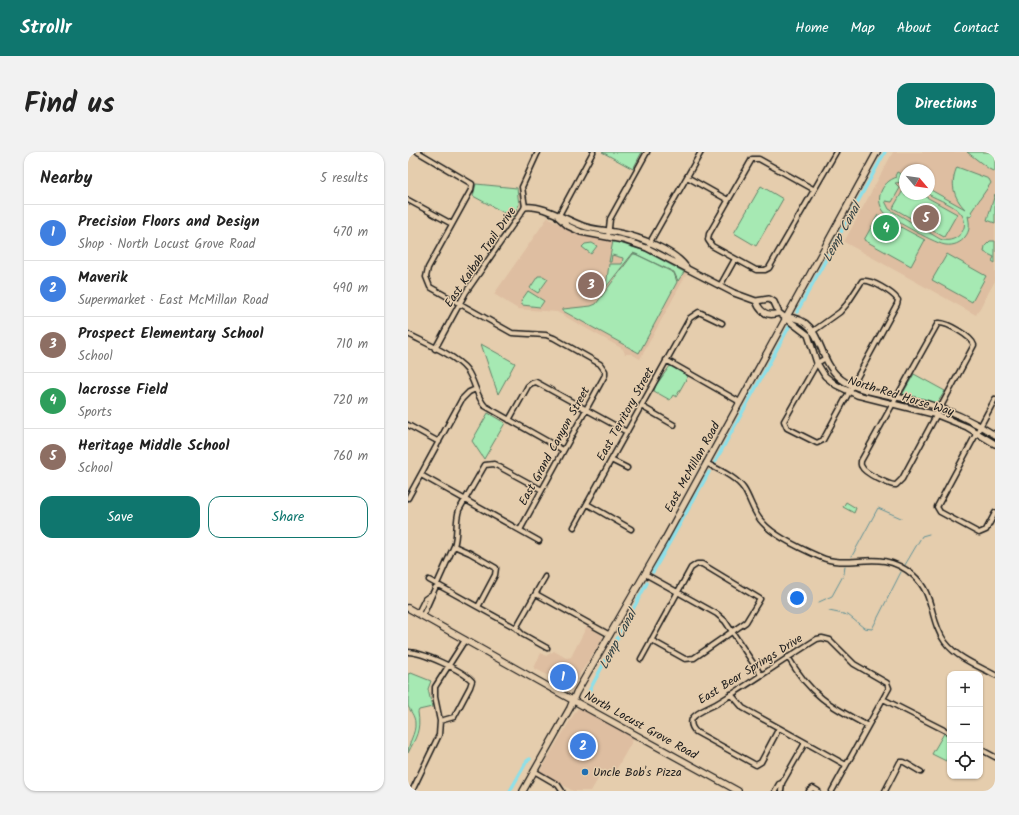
<!DOCTYPE html>
<html lang="en">
<head>
<meta charset="utf-8">
<style>
  :root { --surface:#fff; --page:#f2f2f2; --text:#222; --muted:#767676; --line:#e0e0e0; --accent:#0f766e }
  body { margin:0; font-family:Kalam,sans-serif; background:var(--page); color:var(--text) }
  .controls { position:absolute; right:12px; bottom:12px; display:grid; overflow:hidden; border-radius:8px; box-shadow:0 1px 3px #0004 }
  .controls button { width:36px; height:36px; display:grid; place-items:center; padding:0; border:0; border-bottom:1px solid var(--line); background:var(--surface); color:var(--text); font:20px sans-serif }
  .compass { position:absolute; left:491px; top:12px; width:36px; height:36px; border-radius:50%; background:var(--surface); box-shadow:0 1px 3px #0004; rotate:119deg }
  .you { position:absolute; left:389px; top:446px; width:14px; height:14px; margin:-10px; border:3px solid #fff; border-radius:50%; background:#1a73e8; box-shadow:0 0 0 6px #1a73e833 }
  .badge { display:grid; place-items:center; width:26px; height:26px; border-radius:50%; background:var(--accent); color:#fff; font-size:13px; font-weight:700 }
  .pin { position:absolute; translate:-50% -50%; border:2px solid #fff; box-shadow:0 1px 4px #0006 }
  .list { margin:0; padding:0; list-style:none }
  h2 { display:flex; justify-content:space-between; align-items:center; height:52px; margin:0; padding:0 16px; font-size:17px }
  h2 small { font-size:13px; font-weight:400; color:var(--muted) }
  .list li { display:grid; grid-template-columns:26px 1fr auto; gap:12px; align-items:center; box-sizing:border-box; height:56px; padding:0 16px; border-top:1px solid var(--line) }
  .list b { display:block; font-size:15px; white-space:nowrap }
  .list p { margin:0; font-size:13px; white-space:nowrap; color:var(--muted) }
  .list em { font-size:13px; font-style:normal; color:var(--muted) }
  .actions { display:flex; gap:8px; padding:12px 16px }
  .actions a { flex:1; padding:9px 0; border:1px solid var(--accent); border-radius:12px; text-align:center; font-size:14px; color:var(--accent) }
  .actions .main { background:var(--accent); color:#fff }
  .icon { flex:none; width:22px; height:22px; fill:none; stroke:currentColor; stroke-width:2; stroke-linecap:round; stroke-linejoin:round }
  .map { position:relative; flex:none; width:587px; height:639px; overflow:hidden; border-radius:12px }
  header { display:flex; align-items:center; gap:24px; box-sizing:border-box; height:56px; padding:0 20px; background:var(--accent); color:#fff }
  header strong { font-size:19px }
  nav { display:flex; gap:22px; margin-inline-start:auto; font-size:14px }
  .intro { display:flex; align-items:center; justify-content:space-between; box-sizing:border-box; height:96px; padding:0 24px }
  h1 { margin:0; font-size:28px }
  .button { padding:10px 18px; border-radius:12px; background:var(--accent); color:#fff; font-size:14px; font-weight:700 }
  main { display:flex; gap:24px; padding:0 24px }
  aside { flex:1; background:var(--surface); border-radius:12px; box-shadow:0 1px 3px #0004 }
  .map>svg:first-child { display:block }
  .built { fill:#debea1; fill-rule:evenodd }
  .green { fill:#a6e9b3; stroke:#618268 }
  .lines { fill:none; stroke-linecap:round; stroke-linejoin:round }
  .stream { stroke:#609196; stroke-width:1 }
  .canal { stroke:#8edfe8; stroke-width:3.5 }
  .minor-casing { stroke:#1c1c1c; stroke-width:7 }
  .tertiary-casing { stroke:#1c1c1c; stroke-width:8 }
  .secondary-casing { stroke:#1c1c1c; stroke-width:8 }
  .minor { stroke:#e5cdad; stroke-width:4 }
  .tertiary { stroke:#e5cdad; stroke-width:5 }
  .secondary { stroke:#e5cdad; stroke-width:5.5 }
  .poi-dot { fill:#1f6fb2; stroke:#e5cdad; stroke-width:1.5 }
  .labels { text-anchor:middle; stroke-width:3; stroke-linejoin:round; paint-order:stroke }
  .street-label { font-size:12px; fill:#1c1c1c; stroke:#e5cdad }
  .poi-label { font-size:12px; fill:#1c1c1c; stroke:#e5cdad; text-anchor:start }
  .water-label { font-size:13px; font-style:italic; fill:#334345; stroke:#e5cdad }
</style>
</head>
<body>
<header>
<strong>Strollr</strong>
<nav><a>Home</a><a>Map</a><a>About</a><a>Contact</a></nav>
</header>
<div class="intro"><h1>Find us</h1><a class="button">Directions</a></div>
<main>
<aside>
<h2>Nearby<small>5 results</small></h2>
<ul class="list">
<li><span class="badge" style="background:#3f7fe0">1</span><div><b>Precision Floors and Design</b><p>Shop · North Locust Grove Road</p></div><em>470 m</em></li>
<li><span class="badge" style="background:#3f7fe0">2</span><div><b>Maverik</b><p>Supermarket · East McMillan Road</p></div><em>490 m</em></li>
<li><span class="badge" style="background:#8d6e63">3</span><div><b>Prospect Elementary School</b><p>School</p></div><em>710 m</em></li>
<li><span class="badge" style="background:#2e9e5b">4</span><div><b>lacrosse Field</b><p>Sports</p></div><em>720 m</em></li>
<li><span class="badge" style="background:#8d6e63">5</span><div><b>Heritage Middle School</b><p>School</p></div><em>760 m</em></li>
</ul>
<div class="actions"><a class="main">Save</a><a>Share</a></div>
</aside>
<div class="map">
<svg width="587" height="639" viewBox="0 0 587 639">
  <rect width="100%" height="100%" fill="#e5cdad"/>
  <filter id="ink" filterUnits="userSpaceOnUse"><feTurbulence type="fractalNoise" baseFrequency=".025" numOctaves="2"/><feDisplacementMap in="SourceGraphic" scale="8" xChannelSelector="R" yChannelSelector="G"/><feConvolveMatrix kernelMatrix="1 2 1 2 8 2 1 2 1" color-interpolation-filters="sRGB"/></filter>
  <g filter="url(#ink)">
    <!-- built -->
    <path class="built" d="M485,0H587V129L568,163L436,90ZM497,18H521V42H497Z
      M140,65L166,81L227,95L279,121L232,207L223,202H217L215,197L149,160L110,157L86,142Z
      M179,474L193,482L195,486L163,536L126,516L133,501L138,504L146,499L158,506L163,505Z
      M169,557H174L226,586L204,625L194,620L183,639H165L132,619Z"/>
    <!-- green -->
    <path class="green" d="M194,0H234L225,17Z
      M559,0H587V20L581,17Z
      M549,15L581,27L583,31L563,60L565,61L562,65L560,64C562,72 562,79 557,85C553,91 545,94 538,93C530,93 485,68 478,62C465,49 473,30 489,25L487,24L489,20L497,24V30L487,31L492,36L484,50L477,49L481,57L532,87C546,93 563,78 554,63C548,53 530,48 520,42L521,37L557,57C545,45 542,31 549,15Z
      M68,32L109,36L111,53L104,65L65,44Z
      M353,34L375,47L348,94L326,81Z
      M497,35V42H513L549,62L536,85L485,56Z
      M587,42V71L579,68Z
      M470,63L517,88L503,114L456,88Z
      M205,89L237,99L276,120L270,129L266,120L225,101L198,135L201,112H214L215,106L204,103L203,110H201Z
      M582,89H587V111L584,109L586,105L576,100L577,94Z
      M184,91L189,94L183,102L174,95L177,92Z
      M225,102H228L266,121L269,130L231,201L155,159V157L183,154L188,152Z
      M539,102L578,124L564,150L524,128Z
      M130,124H135L140,127L130,141L122,136Z
      M120,139L136,149L132,155L114,153L113,149Z
      M73,192L107,211L90,242Z
      M262,214L280,224L268,245L265,243L262,248L246,239L248,233Z
      M506,222L537,239L528,253L496,245L495,241Z
      M80,261L97,271L76,307L64,289Z
      M438,350L448,356L446,361L435,355Z
      M3,521L23,529L20,537L24,555L11,558L10,560C13,579 8,585 0,601C0,590 8,582 7,571C7,564 2,559 0,554C0,548 0,529 0,522Z
      M542,571V601L538,609L524,602Z"/>
    <g class="lines">
      <!-- stream -->
      <path class="stream" d="M444,404L470,356L493,366
        M497,413L514,384L521,382
        M411,450L424,444L436,422L437,414
        M421,459L440,463L456,476L464,477L493,420"/>
      <!-- canal -->
      <path class="canal" d="M389,160L477,0
        M307,310L381,175
        M245,420L301,320
        M179,543L239,431
        M102,639L119,609L122,607"/>
      <defs>
        <path id="minor" d="M10,0L64,32L63,38L20,116L18,125L22,135L104,181L138,183L146,186L192,212L197,219V223L112,378
          M279,25L320,48
          M405,37L351,7H344L301,82L300,88L304,94L348,118H357L361,116L428,0
          M0,48L44,72
          M150,65L185,0
          M200,85L202,67L239,0
          M241,92L293,0
          M312,134L327,107
          M530,171C539,170 564,185 566,193L494,327L488,333C483,334 456,321 454,315C452,313 453,312 453,309Z
          M404,180L432,160L439,152L454,129C463,127 484,140 490,148L489,152L415,288L409,291L379,276L376,269L409,211L416,207
          M0,182C17,191 47,203 59,218C67,229 68,244 77,254L155,298
          M27,197L58,140L117,55L114,35L130,0
          M258,208L332,250
          M587,247L529,355L532,360L571,381L578,378L587,361
          M233,254L266,273
          M101,268L120,234L124,231L128,230L219,280
          M0,273L31,290
          M203,308L219,316
          M298,311C311,318 328,325 336,337C343,348 345,361 355,371C366,384 396,398 412,405C444,419 471,394 505,423C527,442 521,468 537,490C549,506 570,514 587,523
          M13,323L131,389
          M0,346L54,247L61,240L68,237
          M179,352L223,377
          M166,375L282,166L291,160L314,171
          M46,394L62,401L88,416L87,423L70,455
          M237,422L309,462L317,469L353,523
          M21,428L108,476L114,482L139,496
          M128,442L202,483
          M10,461L17,447L24,442
          M15,463L46,394C50,382 47,370 51,358L77,313L86,312L134,338
          M108,476L137,425
          M0,500C14,500 54,518 64,529L62,535L46,565L32,569
          M380,505C402,543 422,554 460,574
          M233,507L283,416L289,412H294L352,447L338,470L286,506L277,507L243,488
          M323,542L335,556L438,613
          M475,547L542,581
          M371,576L353,610L348,613L288,580C285,577 282,572 284,567C288,560 301,556 308,552C342,532 375,508 409,487L414,486L422,488L446,512L479,531L481,536L424,639
          M572,597L587,605
          M126,619L150,633L154,639
          M374,631L397,591
          M4,639L31,583L32,569L27,545V535L57,488
          M367,639L371,632L374,631L373,639
          M401,639L405,636L410,639
          M477,639L492,610H496L513,620"/>
        <path id="tertiary" d="M117,55C133,52 158,68 175,74C186,78 199,78 211,81C231,85 266,98 278,115
          M150,65L160,74L173,80L215,88L239,96L326,141L348,149L361,147L366,150L371,161L400,183L409,211L417,224L428,233L449,243L529,263L559,275L587,292
          M348,149C352,160 359,165 371,161
          M378,165C417,167 407,207 433,227C450,241 495,245 517,251C542,258 565,269 587,283"/>
        <path id="secondary" d="M0,456L157,544L330,639
          M115,639L162,556L168,541L257,387L469,0"/>
      </defs>
      <!-- minor casing -->
      <use href="#minor" class="minor-casing"/>
      <!-- tertiary casing -->
      <use href="#tertiary" class="tertiary-casing"/>
      <!-- secondary casing -->
      <use href="#secondary" class="secondary-casing"/>
      <!-- minor -->
      <use href="#minor" class="minor"/>
      <!-- tertiary -->
      <use href="#tertiary" class="tertiary"/>
      <!-- secondary -->
      <use href="#secondary" class="secondary"/>
    </g>
  </g>
  <!-- markers -->
  <circle class="poi-dot" cx="177" cy="620" r="4"/>
  <g class="labels">
    <!-- street labels -->
    <g class="street-label">
      <text transform="translate(72 105) rotate(-56)" y="4">East Kaibab Trail Drive</text>
      <text transform="translate(493 244) rotate(17)" y="4">North Red Horse Way</text>
      <text transform="translate(217 262) rotate(-61)" y="4">East Territory Street</text>
      <text transform="translate(146 294) rotate(-61)" y="4">East Grand Canyon Street</text>
      <text transform="translate(284 315) rotate(-61)" y="4">East McMillan Road</text>
      <text transform="translate(342 517) rotate(-32)" y="4">East Bear Springs Drive</text>
      <text transform="translate(233 573) rotate(29)" y="4">North Locust Grove Road</text>
    </g>
    <!-- poi labels -->
    <g class="poi-label">
      <text x="185" y="624">Uncle Bob's Pizza</text>
    </g>
    <!-- water labels -->
    <g class="water-label">
      <text transform="translate(433 80) rotate(-61)" y="5">Lemp Canal</text>
      <text transform="translate(209 487) rotate(-62)" y="5">Lemp Canal</text>
    </g>
  </g>
</svg>
<div class="controls">
<button>+</button>
<button>−</button>
<button><svg class="icon" aria-label="locate" viewBox="0 0 24 24"><circle cx="12" cy="12" r="6"/><path d="M12 2v4M12 18v4M2 12h4M18 12h4"/></svg></button>
</div>
<svg class="compass" viewBox="-18 -18 36 36"><path d="M0-13l5 13h-10z" fill="#e53935"/><path d="M0 13l5-13h-10z" fill="#767676"/></svg>
<div class="you"></div>
<div class="pin badge" style="left:155px;top:525px;background:#3f7fe0">1</div>
<div class="pin badge" style="left:175px;top:594px;background:#3f7fe0">2</div>
<div class="pin badge" style="left:183px;top:133px;background:#8d6e63">3</div>
<div class="pin badge" style="left:478px;top:76px;background:#2e9e5b">4</div>
<div class="pin badge" style="left:518px;top:66px;background:#8d6e63">5</div>
</div>
</main>
</body>
</html>
